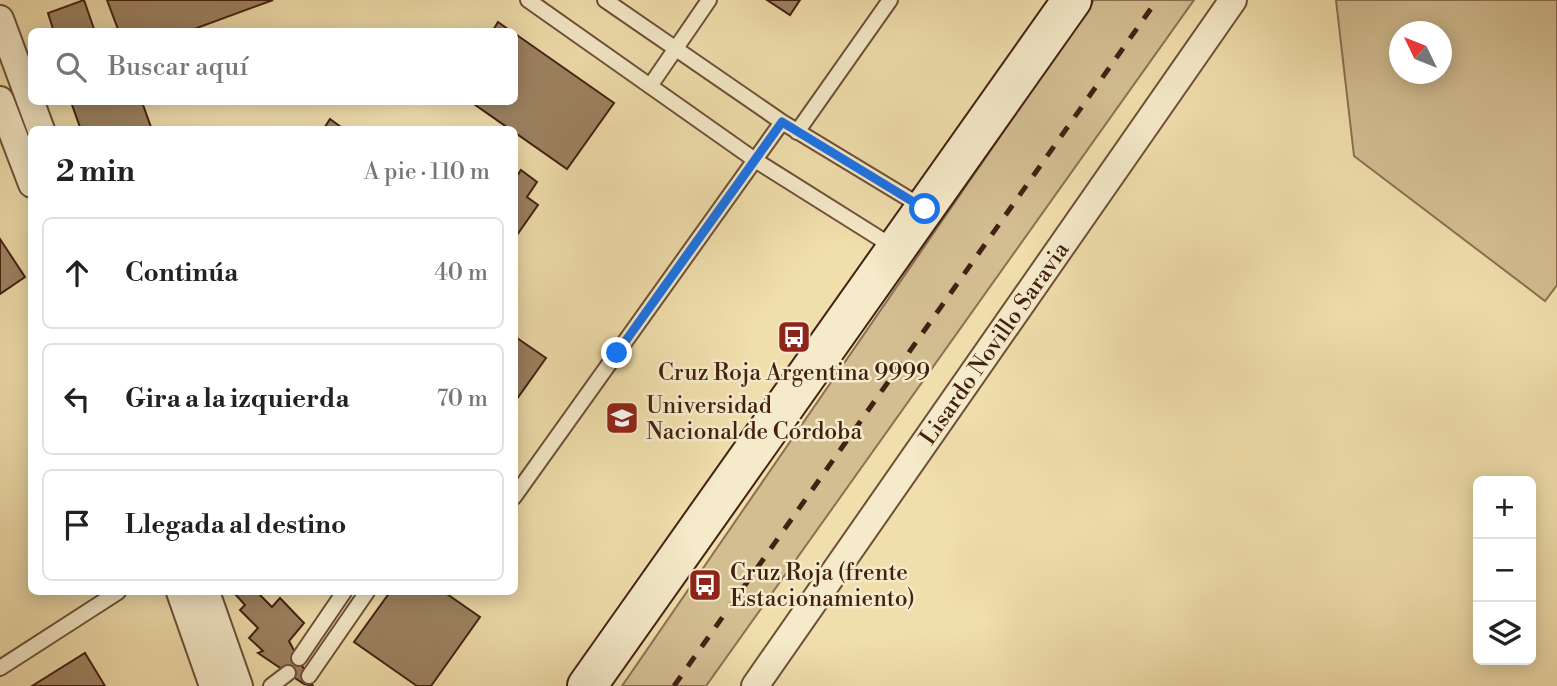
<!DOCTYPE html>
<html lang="es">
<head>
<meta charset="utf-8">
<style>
  :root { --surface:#fff; --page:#f2f2f2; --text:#222; --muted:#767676; --line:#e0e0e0 }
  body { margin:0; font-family:"Libre Bodoni",serif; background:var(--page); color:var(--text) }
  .controls { position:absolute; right:21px; bottom:21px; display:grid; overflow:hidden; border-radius:10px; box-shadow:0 4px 18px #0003 }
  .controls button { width:63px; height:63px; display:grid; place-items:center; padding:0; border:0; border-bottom:2px solid var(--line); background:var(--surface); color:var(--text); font:35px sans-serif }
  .compass { position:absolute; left:1389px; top:21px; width:63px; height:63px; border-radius:50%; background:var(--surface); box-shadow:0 4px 18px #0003; rotate:313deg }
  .stop { position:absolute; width:21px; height:21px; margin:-16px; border:5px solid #1a73e8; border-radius:50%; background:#fff }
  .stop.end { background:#1a73e8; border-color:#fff; box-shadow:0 2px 7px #0008 }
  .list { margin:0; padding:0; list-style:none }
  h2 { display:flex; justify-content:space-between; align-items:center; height:91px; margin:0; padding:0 28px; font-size:30px }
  h2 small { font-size:23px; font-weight:400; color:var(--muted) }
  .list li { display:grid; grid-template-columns:46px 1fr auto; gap:21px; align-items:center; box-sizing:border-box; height:112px; margin:0 14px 14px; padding:0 14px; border:2px solid var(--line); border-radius:10px }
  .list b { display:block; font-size:26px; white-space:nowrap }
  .list em { font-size:23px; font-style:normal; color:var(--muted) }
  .icon { flex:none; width:38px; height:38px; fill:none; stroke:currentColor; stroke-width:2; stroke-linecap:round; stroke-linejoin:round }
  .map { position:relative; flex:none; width:1557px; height:686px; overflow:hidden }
  .search { position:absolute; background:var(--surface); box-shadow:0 4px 18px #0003; left:28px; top:28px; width:490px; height:77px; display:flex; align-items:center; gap:18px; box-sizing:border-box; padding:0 24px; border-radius:10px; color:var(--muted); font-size:26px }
  .panel { position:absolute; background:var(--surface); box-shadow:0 4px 18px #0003; left:28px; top:126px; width:490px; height:469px; border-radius:10px }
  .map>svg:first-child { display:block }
  .green { fill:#d3be92; stroke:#8b7052; stroke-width:2; fill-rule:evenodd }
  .building { fill:#9d8362; stroke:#432112; stroke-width:2 }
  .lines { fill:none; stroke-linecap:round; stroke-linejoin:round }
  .lane-casing { stroke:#6e5038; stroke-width:18 }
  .street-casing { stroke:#6e5038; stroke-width:30 }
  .secondary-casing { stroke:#432112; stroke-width:42 }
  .lane { stroke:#f5eac9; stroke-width:14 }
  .street { stroke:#f5eac9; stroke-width:26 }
  .secondary { stroke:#f5eac9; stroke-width:38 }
  .rail { stroke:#432112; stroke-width:5; stroke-dasharray:12 12; stroke-linecap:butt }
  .route { stroke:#1a73e8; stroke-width:9 }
  .labels { text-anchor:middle; stroke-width:5; stroke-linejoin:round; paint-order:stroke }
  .street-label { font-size:23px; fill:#432112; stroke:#f5eac9 }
  .poi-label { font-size:23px; fill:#432112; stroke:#f5eac9; text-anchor:start }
</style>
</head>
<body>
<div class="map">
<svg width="1557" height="686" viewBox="0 0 1557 686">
  <rect width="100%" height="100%" fill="#f0deac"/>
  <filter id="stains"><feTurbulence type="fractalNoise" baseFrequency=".00286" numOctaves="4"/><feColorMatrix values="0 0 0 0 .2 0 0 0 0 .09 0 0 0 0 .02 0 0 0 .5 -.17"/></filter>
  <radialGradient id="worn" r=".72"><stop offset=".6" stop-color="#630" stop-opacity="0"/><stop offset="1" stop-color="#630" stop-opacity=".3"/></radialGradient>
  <!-- green -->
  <path class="green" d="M1094,0H1194L706,686H622Z
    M1336,0H1557V285L1545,301L1354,156ZM1400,32H1442V74H1400Z"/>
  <!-- building -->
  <path class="building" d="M84,0L95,32H54L48,13Z
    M107,0H273L186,32H119Z
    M767,0H800L790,15Z
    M498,22L512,32H492Z
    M514,33L614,103L567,169L471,102H514Z
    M71,102H142L152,130H81Z
    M330,119L345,130H323Z
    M521,170L537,182L527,197L538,205L517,235L514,233V180Z
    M0,239L25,277L0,294Z
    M514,336L546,358L514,403Z
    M238,592H257L272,607L280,598L304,623L289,641L313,686L304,684L258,653L263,651L249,638L258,628L240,610L245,605L235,594Z
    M390,592H444L480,617L431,686H417L354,642Z
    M85,653L105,686H32Z"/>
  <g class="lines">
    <defs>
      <path id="lane" d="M528,0L755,160L895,248
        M605,0L782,122
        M650,86L709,0
        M797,132L890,0
        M514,497L782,122L924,208
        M299,658L344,592
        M0,668L118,592
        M309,676L367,592
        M271,686L288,673"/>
      <path id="street" d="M0,19L41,130
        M0,100L32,184
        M180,592L213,686
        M206,592L239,686
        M755,686L1233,0"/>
      <path id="secondary" d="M587,686L1072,0"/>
    </defs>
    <!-- lane casing -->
    <use href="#lane" class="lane-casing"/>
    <!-- street casing -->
    <use href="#street" class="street-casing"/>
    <!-- secondary casing -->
    <use href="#secondary" class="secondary-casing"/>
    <!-- lane -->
    <use href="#lane" class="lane"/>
    <!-- street -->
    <use href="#street" class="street"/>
    <!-- secondary -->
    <use href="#secondary" class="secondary"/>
    <!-- rail -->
    <path class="rail" d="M674,686L1157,0"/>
  </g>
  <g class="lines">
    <!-- route -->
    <path class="route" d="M617,353L782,122L925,209"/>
  </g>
  <!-- icons -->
  <defs>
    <symbol id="bus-square" viewBox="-11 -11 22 22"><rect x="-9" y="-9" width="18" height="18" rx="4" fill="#8f2418" stroke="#f5eac9"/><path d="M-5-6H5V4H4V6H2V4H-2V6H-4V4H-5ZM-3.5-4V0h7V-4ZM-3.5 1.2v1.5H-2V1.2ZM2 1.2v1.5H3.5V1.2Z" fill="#fff"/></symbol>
    <symbol id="university-square" viewBox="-11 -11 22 22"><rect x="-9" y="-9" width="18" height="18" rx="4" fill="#8f2418" stroke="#f5eac9"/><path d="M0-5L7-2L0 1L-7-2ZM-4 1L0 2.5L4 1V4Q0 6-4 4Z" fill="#fff"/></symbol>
  </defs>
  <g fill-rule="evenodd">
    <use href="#bus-square" x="775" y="318" width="38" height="38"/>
    <use href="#university-square" x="603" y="399" width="38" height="38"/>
    <use href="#bus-square" x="686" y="566" width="38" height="38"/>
  </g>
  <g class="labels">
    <!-- street labels -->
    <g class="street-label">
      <text transform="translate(994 343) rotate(-55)" y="8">Lisardo Novillo Saravia</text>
    </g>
    <!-- poi labels -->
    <g class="poi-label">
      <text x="794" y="380" text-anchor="middle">Cruz Roja Argentina 9999</text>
      <text x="646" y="413">Universidad<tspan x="646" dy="26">Nacional de Córdoba</tspan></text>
      <text x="730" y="580">Cruz Roja (frente<tspan x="730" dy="26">Estacionamiento)</tspan></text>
    </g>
  </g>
  <rect width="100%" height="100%" filter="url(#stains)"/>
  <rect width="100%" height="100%" fill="url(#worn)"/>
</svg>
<div class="controls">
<button>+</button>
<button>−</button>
<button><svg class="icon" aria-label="layers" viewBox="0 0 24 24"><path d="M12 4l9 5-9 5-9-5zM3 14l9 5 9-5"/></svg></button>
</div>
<svg class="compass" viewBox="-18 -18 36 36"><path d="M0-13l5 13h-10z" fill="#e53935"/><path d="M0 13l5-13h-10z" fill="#767676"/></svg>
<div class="stop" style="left:925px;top:209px"></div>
<div class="stop end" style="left:617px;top:353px"></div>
<div class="search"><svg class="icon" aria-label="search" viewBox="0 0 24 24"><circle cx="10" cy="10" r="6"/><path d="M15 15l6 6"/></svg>Buscar aquí</div>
<section class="panel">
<h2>2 min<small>A pie · 110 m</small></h2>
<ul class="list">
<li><svg class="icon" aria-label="ahead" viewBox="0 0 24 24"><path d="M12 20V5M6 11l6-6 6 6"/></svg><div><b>Continúa</b></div><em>40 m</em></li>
<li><svg class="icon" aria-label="left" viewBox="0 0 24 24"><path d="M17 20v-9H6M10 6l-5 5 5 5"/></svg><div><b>Gira a la izquierda</b></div><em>70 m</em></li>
<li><svg class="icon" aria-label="arrive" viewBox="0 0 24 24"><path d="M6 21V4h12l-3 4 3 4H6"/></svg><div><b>Llegada al destino</b></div></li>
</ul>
</section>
</div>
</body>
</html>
